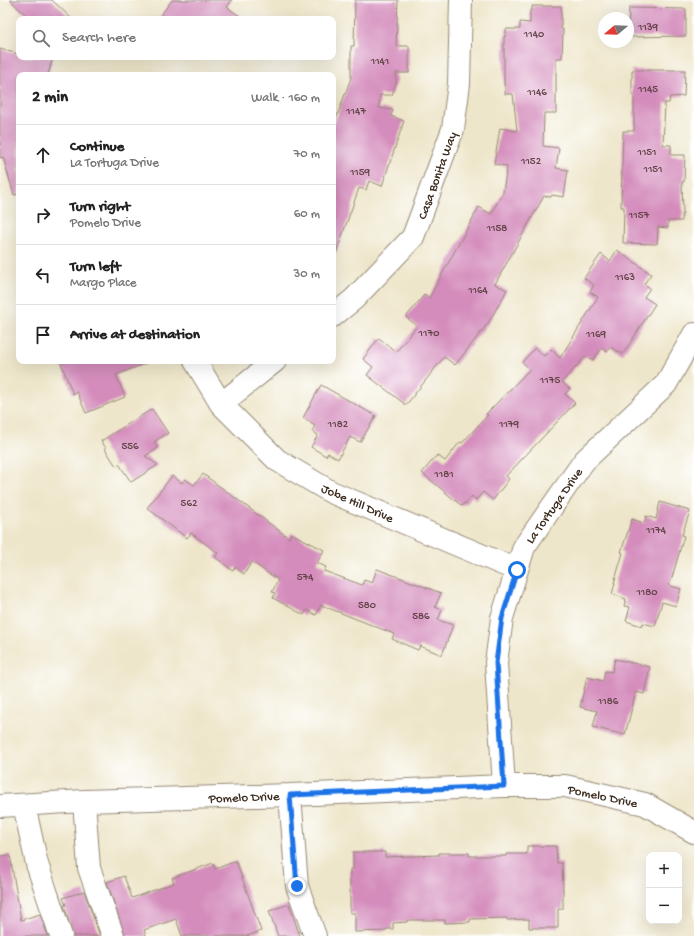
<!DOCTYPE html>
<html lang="en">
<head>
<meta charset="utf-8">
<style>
  :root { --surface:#fff; --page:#f6f6f6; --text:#222; --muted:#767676; --line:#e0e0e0 }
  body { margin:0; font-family:"Gochi Hand",sans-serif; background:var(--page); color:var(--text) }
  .controls { position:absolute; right:12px; bottom:12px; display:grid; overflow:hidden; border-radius:8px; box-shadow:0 4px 16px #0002 }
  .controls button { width:36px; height:36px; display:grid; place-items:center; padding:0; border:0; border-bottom:1px solid var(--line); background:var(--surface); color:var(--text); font:20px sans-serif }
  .compass { position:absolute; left:598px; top:12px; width:36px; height:36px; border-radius:50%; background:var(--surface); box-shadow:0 4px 16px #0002; rotate:251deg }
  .stop { position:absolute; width:12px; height:12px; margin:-9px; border:3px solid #1a73e8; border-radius:50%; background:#fff }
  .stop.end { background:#1a73e8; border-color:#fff; box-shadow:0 1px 4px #0008 }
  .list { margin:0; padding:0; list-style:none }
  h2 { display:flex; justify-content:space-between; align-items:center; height:52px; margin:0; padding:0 16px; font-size:17px }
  h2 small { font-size:13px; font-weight:400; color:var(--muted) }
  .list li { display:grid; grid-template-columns:26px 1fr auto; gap:12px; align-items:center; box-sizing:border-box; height:60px; padding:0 16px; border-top:1px solid var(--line) }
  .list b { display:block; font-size:15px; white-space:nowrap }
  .list p { margin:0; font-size:13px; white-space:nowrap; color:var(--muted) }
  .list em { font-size:13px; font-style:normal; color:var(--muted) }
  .icon { flex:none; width:22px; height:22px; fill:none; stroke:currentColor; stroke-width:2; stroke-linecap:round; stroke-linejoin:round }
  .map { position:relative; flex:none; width:694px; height:936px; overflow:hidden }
  .search { position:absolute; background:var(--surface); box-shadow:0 4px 16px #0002; left:16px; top:16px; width:320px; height:44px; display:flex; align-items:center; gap:10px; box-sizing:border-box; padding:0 14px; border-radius:8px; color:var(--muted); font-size:15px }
  .panel { position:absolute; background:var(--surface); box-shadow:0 4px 16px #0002; left:16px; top:72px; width:320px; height:292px; border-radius:8px }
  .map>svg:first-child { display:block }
  .building { fill:#d48cbc }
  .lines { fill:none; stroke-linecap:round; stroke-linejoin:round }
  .minor-casing { stroke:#948874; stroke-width:24 }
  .minor { stroke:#fff; stroke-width:22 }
  .route { stroke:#1a73e8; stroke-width:5 }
  .labels { text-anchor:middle; stroke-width:3; stroke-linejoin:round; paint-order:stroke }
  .number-label { font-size:11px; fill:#614246 }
  .street-label { font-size:13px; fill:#3b2a1e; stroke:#fff }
</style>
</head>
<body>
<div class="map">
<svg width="694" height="936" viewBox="0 0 694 936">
  <rect width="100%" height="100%" fill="#fff"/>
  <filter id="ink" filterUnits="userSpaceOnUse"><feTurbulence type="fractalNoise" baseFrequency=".025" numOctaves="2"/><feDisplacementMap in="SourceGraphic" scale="8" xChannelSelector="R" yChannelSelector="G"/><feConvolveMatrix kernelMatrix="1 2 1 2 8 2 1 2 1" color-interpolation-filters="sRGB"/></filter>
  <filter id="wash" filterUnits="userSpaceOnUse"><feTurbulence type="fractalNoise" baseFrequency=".012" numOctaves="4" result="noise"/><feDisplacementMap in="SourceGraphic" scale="16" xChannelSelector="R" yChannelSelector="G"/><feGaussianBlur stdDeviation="0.9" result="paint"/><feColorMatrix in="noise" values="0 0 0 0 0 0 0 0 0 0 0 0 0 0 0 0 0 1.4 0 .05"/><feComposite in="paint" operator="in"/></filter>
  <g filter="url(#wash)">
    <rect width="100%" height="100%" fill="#eee6ca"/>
    <g id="blocks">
      <!-- building -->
      <path class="building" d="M10,0H52L72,19H30Z
        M172,0H232L227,7L244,19H158Z
        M355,0H398L396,46H409V73H396V83L392,95H380L379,108L393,110L391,116L404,121L382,186L369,181L366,190L359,188L336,253H333V127L351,78V46H354Z
        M532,6H561V29H563L562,58H556V113H544L543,146L559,148L556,168L568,170L564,197L552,195L551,197L544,196L495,284L507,290L489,322L455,365L444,357L406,405L367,375L373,367L363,359L379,338L396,352L417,326L406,317L425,294L429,298L479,207L491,214L503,192L507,166L494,164L500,128L517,131L513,94H505V86H504V36H506V29H520V22L530,23V10H532Z
        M629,8L686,9V36L628,37Z
        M0,49L19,54V57H53L48,75H19V194L14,195L3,157L0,158Z
        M632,70H685L684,96L670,97L669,103H665L663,145H671V155H685L684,182H682L683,214L682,215V221H668V228L658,227L657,244L623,243L624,207H621L623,131H634V96L632,95Z
        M617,250L651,274L644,284L650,288L644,297L655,304L623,354L610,347L607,352L602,348L593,360L586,356L562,382L570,389L565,394L575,403L506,476L509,479L493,500L483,492L476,500L472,496L465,504L464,503L462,506L422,473L437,455L445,461L460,442L462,443L488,415L486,414L530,369L522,362L535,348L544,356L551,349L560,358L598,297L590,292L594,285L584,278L601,254L610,261Z
        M60,361H149V362L116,375L125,397L86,413L77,392L73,394Z
        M321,385L376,416L360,442L350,437L338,459L328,453L326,456L311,447L318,435L312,431L315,426L310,423L311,422L303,418Z
        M152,409L168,433L154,442L158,448L145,456L158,465L131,482L119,464L116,466L105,449L106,448L101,441Z
        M203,474L289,538L291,533L324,550L317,563L326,567L324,571L362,585L364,580L372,583L377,569L441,593L435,607L442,610L438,620L453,625L442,655L420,646L418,650L392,639L394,634L321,605L316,615L307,610L304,615L273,598L275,593L272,592L278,580L252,562L244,574L235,567L233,571L215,557L218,553L191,533L187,538L147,508L172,476L182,483L185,479L194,485Z
        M660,502L690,511L682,535L684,536L671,581L668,585L681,589L676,606L662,602L655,626L643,623L642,626L626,621L630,607L624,606L626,599L612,594L615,583H614L623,553L621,552L632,519L644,523L646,516L656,519Z
        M615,659L650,667L644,694L636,692L625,735L593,727L597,711L580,707L587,677L603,681L605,671L612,672Z
        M527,846H556L557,863H562L563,889V909H558V928H529V919L507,920V918L470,919V922L445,923V920H407V922L393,923V929H386V931L355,932V913H350V869H353V852H385V857L439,855V853H469V856H506V854H527Z
        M10,855L21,920L40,914L48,936H0V856Z
        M236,861L261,931L247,936H182L176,919L144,930L146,936H125L107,882L124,876L132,898L174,883L172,878L213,863L215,869Z
        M84,891L100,936H73L64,905H66L63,898Z
        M289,904L300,936H278L269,911Z"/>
    </g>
  </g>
  <g filter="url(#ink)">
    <use href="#blocks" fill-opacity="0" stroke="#948874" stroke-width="1"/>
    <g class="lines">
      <defs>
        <path id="minor" d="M333,316L354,299L413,237L453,129L459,84L461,0
          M195,361L221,404L277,460L331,492L517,570
          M221,404L275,361
          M504,786L496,663L502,618L524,547L584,461L666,384L694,334
          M290,795L297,886L315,936
          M84,801L89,868L113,936
          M24,805L37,864L61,936
          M0,806L84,801L290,795L504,786H565L645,804L694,832"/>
      </defs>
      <!-- minor casing -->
      <use href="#minor" class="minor-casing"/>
      <!-- minor -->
      <use href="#minor" class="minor"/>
    </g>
  </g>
  <g class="lines" filter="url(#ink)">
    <!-- route -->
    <path class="route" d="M297,886L290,795L504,786L496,663L502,618L517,570"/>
  </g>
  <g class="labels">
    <!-- number labels -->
    <g class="number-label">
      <text x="648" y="30">1139</text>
      <text x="534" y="37">1140</text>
      <text x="380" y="64">1141</text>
      <text x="648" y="92">1145</text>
      <text x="537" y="95">1146</text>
      <text x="356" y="114">1147</text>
      <text x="647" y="155">1151</text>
      <text x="531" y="164">1152</text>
      <text x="653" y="172">1151</text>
      <text x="360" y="175">1159</text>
      <text x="639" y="218">1157</text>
      <text x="497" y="231">1158</text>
      <text x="625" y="280">1163</text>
      <text x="478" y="293">1164</text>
      <text x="429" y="336">1170</text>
      <text x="596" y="337">1169</text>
      <text x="550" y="383">1175</text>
      <text x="338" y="427">1182</text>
      <text x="509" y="427">1179</text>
      <text x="130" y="449">556</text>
      <text x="444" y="477">1181</text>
      <text x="189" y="506">562</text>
      <text x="656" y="533">1174</text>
      <text x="305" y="580">574</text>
      <text x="647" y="595">1180</text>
      <text x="367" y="608">580</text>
      <text x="421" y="619">586</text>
      <text x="608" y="704">1186</text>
    </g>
    <!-- street labels -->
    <g class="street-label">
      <text transform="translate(436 175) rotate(-70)" y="5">Casa Bonita Way</text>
      <text transform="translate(358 502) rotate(24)" y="5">Jobe Hill Drive</text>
      <text transform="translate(553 505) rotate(-55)" y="5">La Tortuga Drive</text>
      <text transform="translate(603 795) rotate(12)" y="5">Pomelo Drive</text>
      <text transform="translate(244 796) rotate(-2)" y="5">Pomelo Drive</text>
    </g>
  </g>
</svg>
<div class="controls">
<button>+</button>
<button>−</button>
</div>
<svg class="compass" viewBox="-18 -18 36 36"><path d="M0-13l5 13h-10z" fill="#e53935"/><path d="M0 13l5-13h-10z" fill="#767676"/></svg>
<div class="stop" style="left:517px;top:570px"></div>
<div class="stop end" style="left:297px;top:886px"></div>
<div class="search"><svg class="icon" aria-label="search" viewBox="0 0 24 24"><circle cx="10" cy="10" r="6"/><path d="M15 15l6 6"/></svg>Search here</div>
<section class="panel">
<h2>2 min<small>Walk · 160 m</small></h2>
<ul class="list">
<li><svg class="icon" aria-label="ahead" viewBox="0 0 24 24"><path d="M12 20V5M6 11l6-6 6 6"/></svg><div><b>Continue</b><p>La Tortuga Drive</p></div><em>70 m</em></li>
<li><svg class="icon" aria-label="right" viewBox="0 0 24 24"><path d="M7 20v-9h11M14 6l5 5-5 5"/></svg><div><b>Turn right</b><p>Pomelo Drive</p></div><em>60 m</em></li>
<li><svg class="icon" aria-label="left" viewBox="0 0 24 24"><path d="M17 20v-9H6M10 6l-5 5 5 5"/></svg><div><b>Turn left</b><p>Margo Place</p></div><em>30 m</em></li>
<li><svg class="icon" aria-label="arrive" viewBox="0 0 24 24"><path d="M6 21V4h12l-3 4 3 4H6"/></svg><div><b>Arrive at destination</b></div></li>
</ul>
</section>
</div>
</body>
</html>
